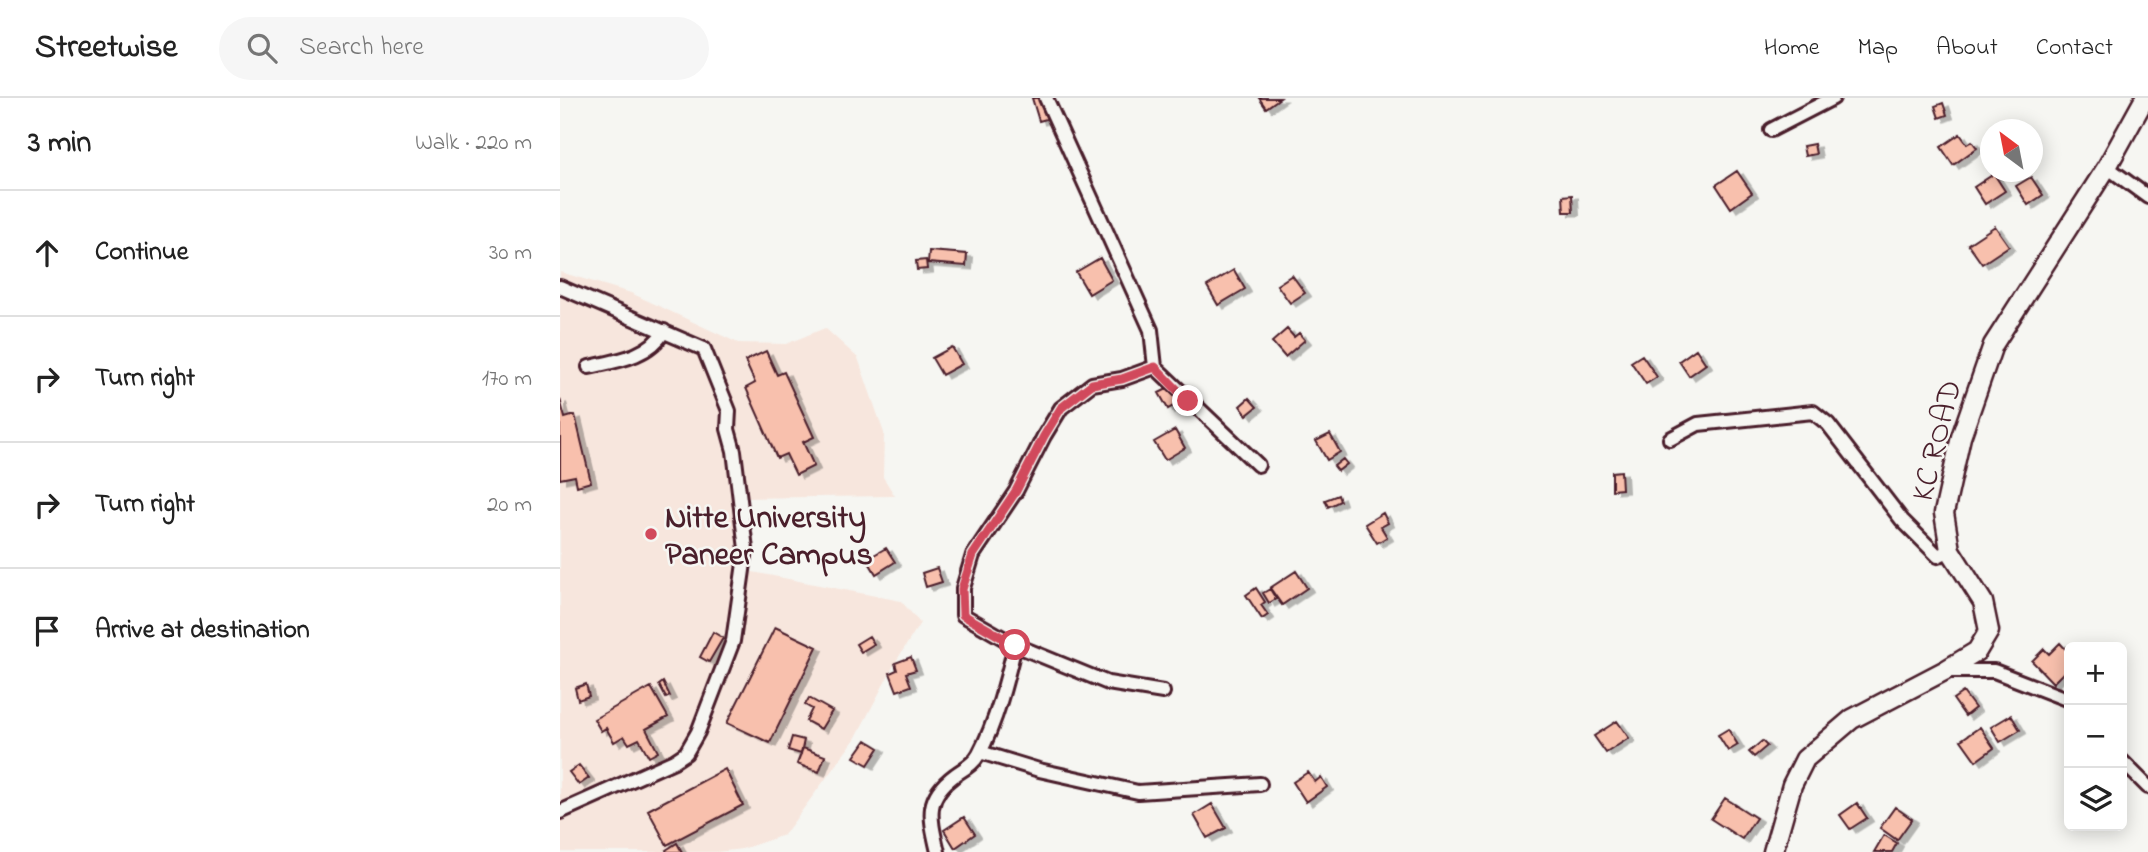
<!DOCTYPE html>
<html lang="en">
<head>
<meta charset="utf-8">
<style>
  :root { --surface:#fff; --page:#f6f6f6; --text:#222; --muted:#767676; --line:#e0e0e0 }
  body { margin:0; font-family:"Indie Flower",sans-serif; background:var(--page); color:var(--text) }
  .controls { position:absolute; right:21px; bottom:21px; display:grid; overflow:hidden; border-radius:10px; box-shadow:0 4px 18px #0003 }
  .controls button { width:63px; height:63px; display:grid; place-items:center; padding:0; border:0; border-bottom:2px solid var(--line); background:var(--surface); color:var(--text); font:35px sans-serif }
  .compass { position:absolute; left:1420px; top:21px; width:63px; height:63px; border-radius:50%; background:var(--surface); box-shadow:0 4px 18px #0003; rotate:328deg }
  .stop { position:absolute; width:21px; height:21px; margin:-16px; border:5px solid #d1495b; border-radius:50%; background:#fff }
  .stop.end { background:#d1495b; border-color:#fff; box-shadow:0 2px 7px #0008 }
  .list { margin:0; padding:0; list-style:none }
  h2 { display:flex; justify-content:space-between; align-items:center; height:91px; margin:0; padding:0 28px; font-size:30px }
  h2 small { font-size:23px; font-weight:400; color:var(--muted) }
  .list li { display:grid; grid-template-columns:46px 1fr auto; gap:21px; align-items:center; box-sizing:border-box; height:126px; padding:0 28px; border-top:2px solid var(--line) }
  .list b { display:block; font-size:26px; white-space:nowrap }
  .list em { font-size:23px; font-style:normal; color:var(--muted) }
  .icon { flex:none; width:38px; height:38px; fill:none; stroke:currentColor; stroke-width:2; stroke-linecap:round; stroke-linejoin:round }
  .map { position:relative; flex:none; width:1588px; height:754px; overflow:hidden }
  header { display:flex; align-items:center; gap:42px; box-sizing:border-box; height:98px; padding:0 35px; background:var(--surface); border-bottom:2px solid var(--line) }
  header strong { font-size:33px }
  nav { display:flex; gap:38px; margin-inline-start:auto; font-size:24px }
  .search { width:490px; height:63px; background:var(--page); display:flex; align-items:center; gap:18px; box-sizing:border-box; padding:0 24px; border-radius:38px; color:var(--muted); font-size:26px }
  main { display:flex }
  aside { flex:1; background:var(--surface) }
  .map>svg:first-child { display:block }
  .built { fill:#f7e6dd }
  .building { fill:#f8c0ad; stroke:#4a1f2b; stroke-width:2; filter:url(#shadow) }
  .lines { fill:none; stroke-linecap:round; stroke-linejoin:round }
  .street-casing { stroke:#4a1f2b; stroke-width:18 }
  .secondary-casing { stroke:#4a1f2b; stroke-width:23 }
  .street { stroke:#f6f6f2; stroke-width:12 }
  .secondary { stroke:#f6f6f2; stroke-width:18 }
  .route { stroke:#d1495b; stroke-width:9 }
  .poi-dot { fill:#d1495b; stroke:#f6f6f2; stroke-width:2.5 }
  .labels { text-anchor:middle; stroke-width:5; stroke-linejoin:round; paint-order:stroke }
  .street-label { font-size:32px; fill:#4a1f2b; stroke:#f6f6f2 }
  .poi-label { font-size:32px; font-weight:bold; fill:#4a1f2b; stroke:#f6f6f2; text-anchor:start }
</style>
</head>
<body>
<header>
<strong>Streetwise</strong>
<div class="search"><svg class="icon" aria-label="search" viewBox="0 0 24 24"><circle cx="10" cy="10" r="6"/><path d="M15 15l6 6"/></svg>Search here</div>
<nav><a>Home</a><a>Map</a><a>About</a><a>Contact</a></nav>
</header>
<main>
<aside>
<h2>3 min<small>Walk · 220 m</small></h2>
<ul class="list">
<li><svg class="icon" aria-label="ahead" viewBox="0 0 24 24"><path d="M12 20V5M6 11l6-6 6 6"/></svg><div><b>Continue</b></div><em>30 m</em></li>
<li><svg class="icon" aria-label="right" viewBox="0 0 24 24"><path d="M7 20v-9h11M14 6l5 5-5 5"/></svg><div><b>Turn right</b></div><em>170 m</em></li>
<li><svg class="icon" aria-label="right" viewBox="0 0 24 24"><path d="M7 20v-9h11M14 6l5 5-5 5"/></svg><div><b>Turn right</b></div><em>20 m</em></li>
<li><svg class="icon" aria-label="arrive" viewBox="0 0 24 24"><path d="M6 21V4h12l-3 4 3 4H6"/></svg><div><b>Arrive at destination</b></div></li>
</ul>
</aside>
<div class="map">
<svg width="1588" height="754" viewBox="0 0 1588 754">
  <defs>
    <filter id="shadow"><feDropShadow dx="6" dy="3.5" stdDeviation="0" flood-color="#0004"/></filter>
  </defs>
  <rect width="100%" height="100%" fill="#f6f6f2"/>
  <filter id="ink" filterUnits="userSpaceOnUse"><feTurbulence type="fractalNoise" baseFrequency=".0143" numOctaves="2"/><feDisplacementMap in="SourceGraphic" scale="14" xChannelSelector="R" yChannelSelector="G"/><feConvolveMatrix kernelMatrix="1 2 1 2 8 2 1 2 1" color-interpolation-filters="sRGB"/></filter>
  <g filter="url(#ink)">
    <!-- built -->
    <path class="built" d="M0,174L71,195L178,245L226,246L265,230L298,260L324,335L323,379L335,398L180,400L183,472L341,503L360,525L335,565L295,641L224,737L182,751L157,754H0Z"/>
    <!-- building -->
    <path class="building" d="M472,0H483L490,20L479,23Z
      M699,0H720L706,10Z
      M1383,5L1387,17L1379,20L1375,8Z
      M1400,36L1407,46L1412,43L1417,50L1393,67L1381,49Z
      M1254,46L1256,56L1245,58L1243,48Z
      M1177,73L1192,95L1171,110L1156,87Z
      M1434,76L1445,93L1425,106L1414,89Z
      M1471,79L1483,97L1468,107L1456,88Z
      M1012,97L1013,114H1004L1003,98Z
      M1435,128L1449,148L1422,166L1408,146Z
      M369,153L407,156L406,168L368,165Z
      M540,160L552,182L529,196L516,174Z
      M366,162L367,171L357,172L356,163Z
      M674,172L685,191L658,207L647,188Z
      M732,177L745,195L730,205L717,187Z
      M727,231L734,239L739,235L745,242L725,259L712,244Z
      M392,249L402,266L382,277L372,260Z
      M1136,251L1146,266L1129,278L1119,263Z
      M206,253L217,277L224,274L254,339L243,344L254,368L236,377L226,356L217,360L186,290L195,285L185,263Z
      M1082,257L1097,279L1086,286L1071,264Z
      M611,289L620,304L608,311L599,295Z
      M689,300L697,309L687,317L680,308Z
      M0,301L5,320L15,317L31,384L17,388L15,378L0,381Z
      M615,332L625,350L605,362L594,344Z
      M770,336L780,354L767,362L756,343Z
      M783,361L787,366L778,373L774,368Z
      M1061,373L1062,391L1052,392V374Z
      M778,397L780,403L768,409L765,402Z
      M823,415L828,425L821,429L827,439L817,445L805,426Z
      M326,450L335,464L316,476L307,461Z
      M377,470L382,484L366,489L362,475Z
      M736,473L747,490L722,507L710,490Z
      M696,490L705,504L701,507L708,517L702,521L686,497Z
      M710,491L716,501L709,505L703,495Z
      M215,529L257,549L210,645L167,625Z
      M153,534L163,540L149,564L140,559Z
      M309,538L314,546L301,554L296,546Z
      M1500,545L1509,555V569L1493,585L1472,563L1484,551L1489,556Z
      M351,559L356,572L346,575L351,588L337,593L330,575L337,572L335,565Z
      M103,584L110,598L106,600L99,587Z
      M26,586L29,598L18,602L15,590Z
      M91,589L108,619L86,631L98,654L89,659L79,641L69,646L64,638L54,644L46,630L41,633L34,621Z
      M1403,594L1415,610L1405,618L1393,601Z
      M249,600L272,613L261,631L246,623L252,611L245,607Z
      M1451,617L1460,632L1440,644L1431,629Z
      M1057,623L1069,640L1046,655L1034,638Z
      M1420,629L1434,650L1416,663L1401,642Z
      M1168,631L1178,647L1168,653L1158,637Z
      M232,639L244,642L241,656L228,652Z
      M306,642L319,650L308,667L294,659Z
      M1202,643L1207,648L1194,659L1189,654Z
      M243,650L265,658L259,674L237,666Z
      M19,667L29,680L19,687L9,674Z
      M165,671L183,707L107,747L88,712Z
      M748,674L755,684L761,679L767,689L746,704L733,684Z
      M1165,700L1196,720L1182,741L1151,721Z
      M1297,705L1307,720L1290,731L1280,717Z
      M652,706L666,730L647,740L634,717Z
      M1335,709L1352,721L1337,742L1320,730Z
      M404,719L415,736L395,750L384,732Z
      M1324,737L1337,745L1332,754H1314Z
      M117,745L122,754H107L106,752Z"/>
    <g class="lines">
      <defs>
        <path id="street" d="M486,0L591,232L595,269L698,367
          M1211,32L1273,0
          M1547,69L1588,99
          M0,189L144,251L169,313L168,331L174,353L186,451L173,543L138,634L126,655L114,663L0,714
          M29,269C56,263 89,259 104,233
          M1110,341L1138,326L1253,314L1268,326L1342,422L1378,458L1390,452
          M455,547L548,585L603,594
          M1386,573H1434L1509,602
          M420,654L479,672L578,694L700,686
          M1562,663L1588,689
          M378,754C370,719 364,700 395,677C404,670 413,667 419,656C436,625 447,581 455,547L403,517V490L413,457L456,393L484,338L501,310L532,286L562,281L595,269"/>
        <path id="secondary" d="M1213,754L1232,687L1245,661L1292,621L1384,573L1417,553L1429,533L1423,504L1390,452L1384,415L1401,339L1433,247L1547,69L1585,0"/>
      </defs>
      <!-- street casing -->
      <use href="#street" class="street-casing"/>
      <!-- secondary casing -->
      <use href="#secondary" class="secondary-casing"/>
      <!-- street -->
      <use href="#street" class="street"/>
      <!-- secondary -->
      <use href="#secondary" class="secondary"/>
    </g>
  </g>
  <g class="lines" filter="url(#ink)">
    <!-- route -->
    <path class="route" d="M455,547L403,517L402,491L413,457L456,393L484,338L501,310L532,286L562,281L595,269L628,303"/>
  </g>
  <!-- markers -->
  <circle class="poi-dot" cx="91" cy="436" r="7"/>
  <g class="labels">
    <!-- street labels -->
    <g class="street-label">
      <text transform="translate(1375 342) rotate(-76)" y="11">KC ROAD</text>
    </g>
    <!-- poi labels -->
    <g class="poi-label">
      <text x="105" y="429">Nitte University<tspan x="105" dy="37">Paneer Campus</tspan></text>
    </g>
  </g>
</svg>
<div class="controls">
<button>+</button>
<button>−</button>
<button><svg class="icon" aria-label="layers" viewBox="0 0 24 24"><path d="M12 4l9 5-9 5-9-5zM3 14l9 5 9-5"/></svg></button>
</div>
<svg class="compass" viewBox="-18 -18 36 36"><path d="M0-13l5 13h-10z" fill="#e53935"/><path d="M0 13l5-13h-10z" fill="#767676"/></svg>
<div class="stop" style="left:455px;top:547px"></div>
<div class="stop end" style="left:628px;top:303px"></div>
</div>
</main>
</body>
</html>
